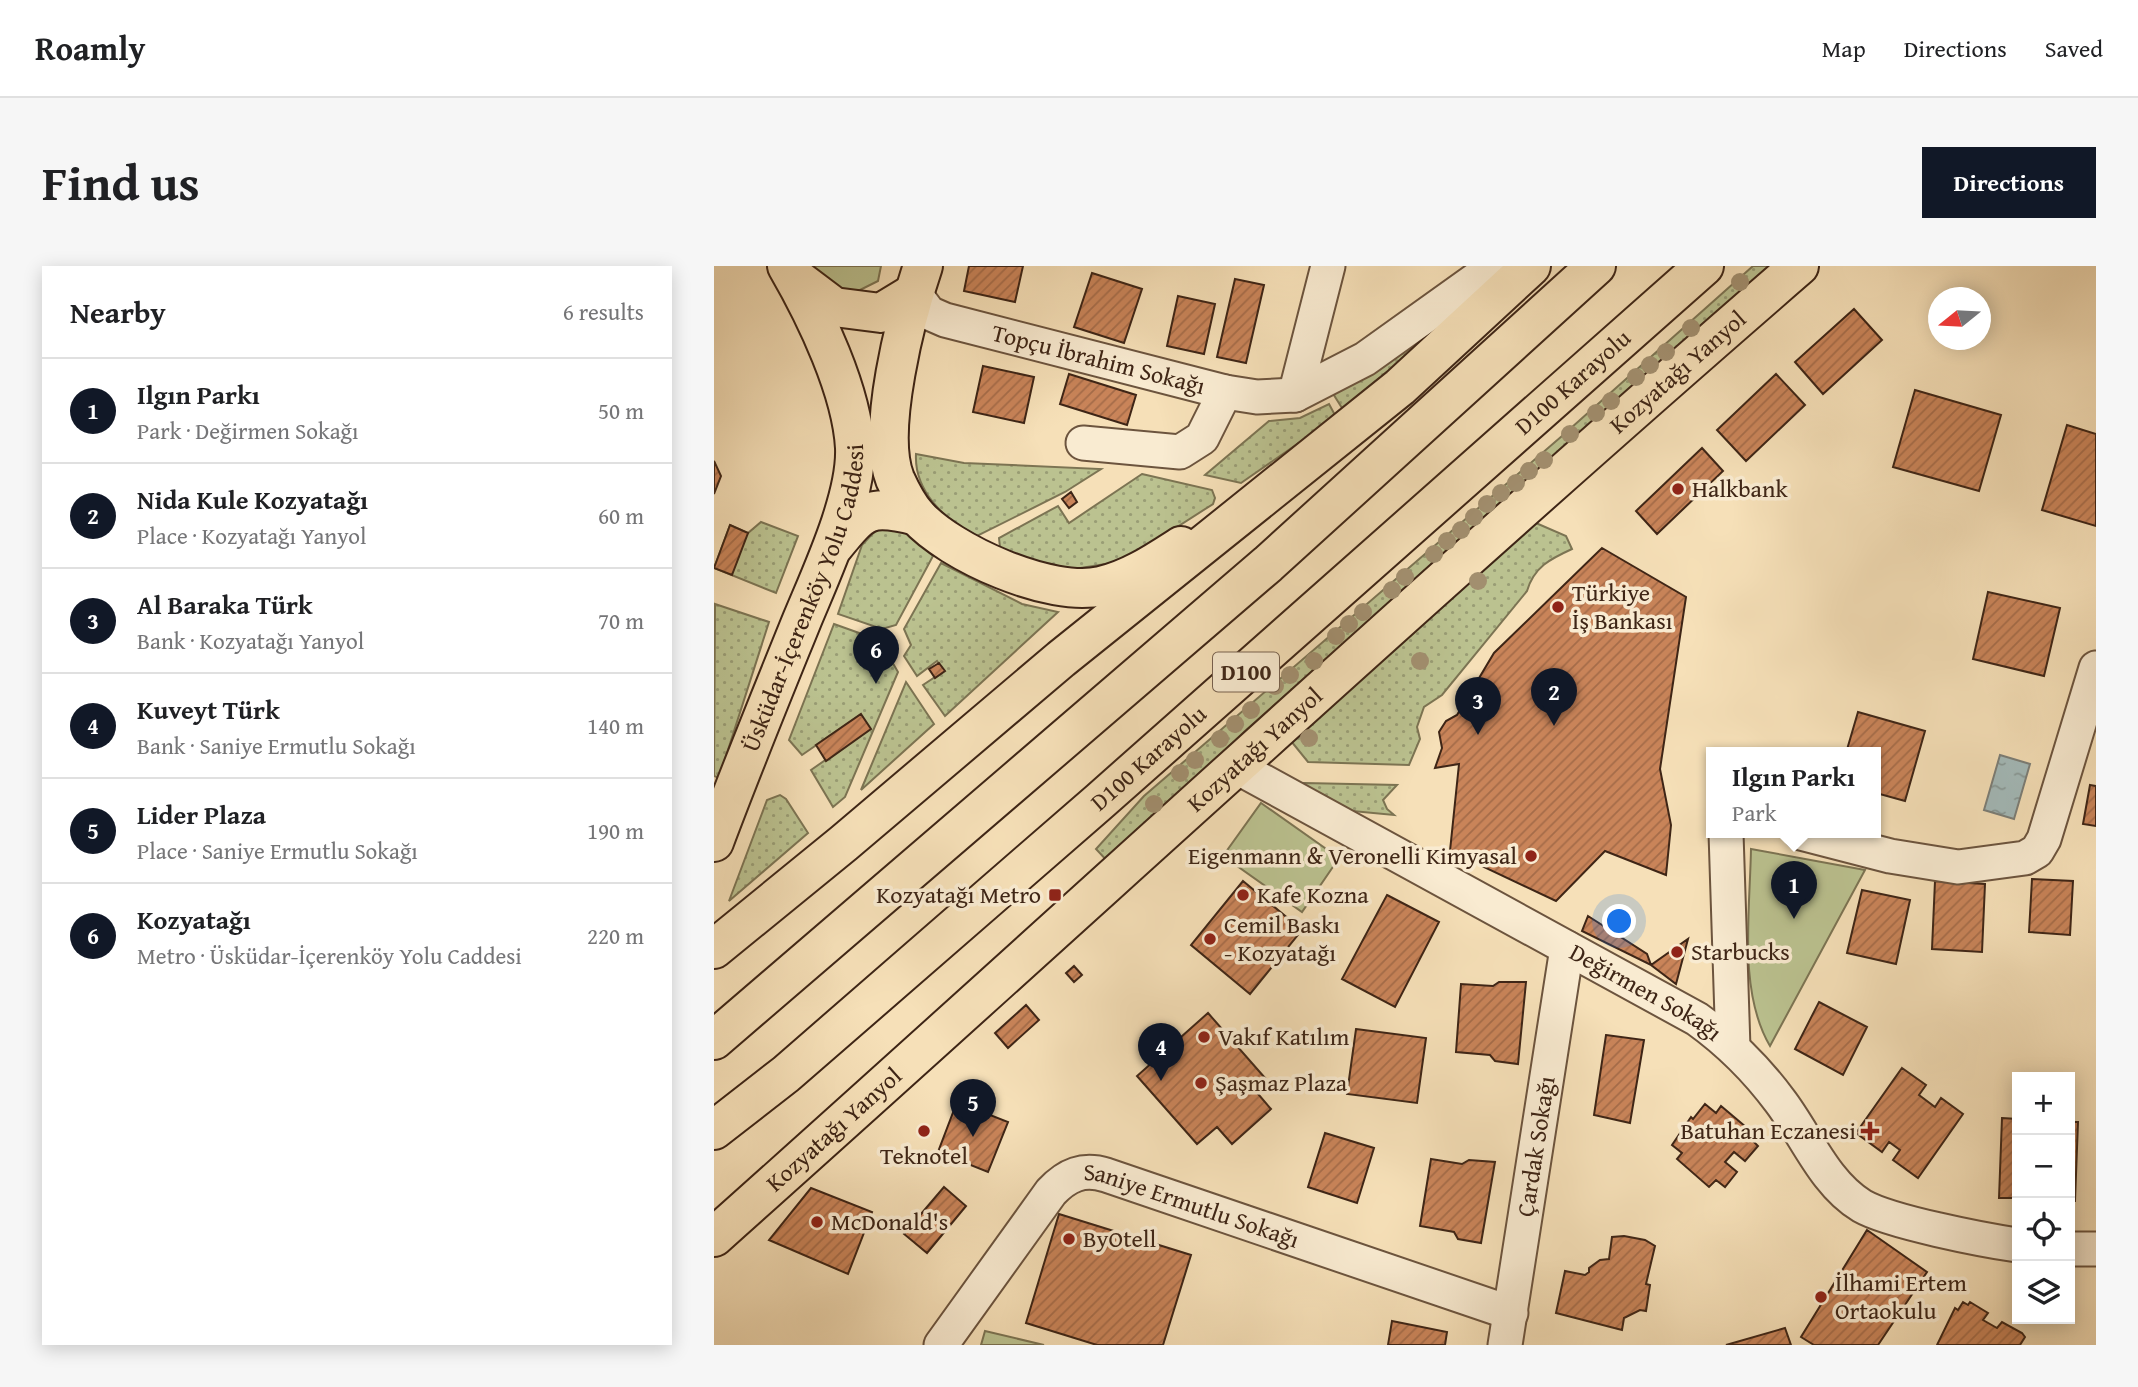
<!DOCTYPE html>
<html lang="en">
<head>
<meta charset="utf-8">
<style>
  :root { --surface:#fff; --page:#f6f6f6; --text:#202124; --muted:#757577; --line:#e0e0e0; --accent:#111827 }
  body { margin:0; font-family:"Gentium Book Plus",serif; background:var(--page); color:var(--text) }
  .controls { position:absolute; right:21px; bottom:21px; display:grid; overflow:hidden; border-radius:0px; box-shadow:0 4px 18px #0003 }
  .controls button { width:63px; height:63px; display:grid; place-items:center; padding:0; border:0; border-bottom:2px solid var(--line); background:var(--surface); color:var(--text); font:35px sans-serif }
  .compass { position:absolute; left:1214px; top:21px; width:63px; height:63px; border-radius:50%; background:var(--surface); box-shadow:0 4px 18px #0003; rotate:252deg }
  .you { position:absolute; left:906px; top:656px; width:24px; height:24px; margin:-18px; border:5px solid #fff; border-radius:50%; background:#1a73e8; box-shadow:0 0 0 10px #1a73e833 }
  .badge { display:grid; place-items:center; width:46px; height:46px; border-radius:50%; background:var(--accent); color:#fff; font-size:23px; font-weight:700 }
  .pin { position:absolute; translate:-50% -58px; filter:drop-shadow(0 2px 4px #0008) }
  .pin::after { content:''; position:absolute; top:37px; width:24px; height:21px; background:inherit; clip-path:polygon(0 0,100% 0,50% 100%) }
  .popup { position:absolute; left:992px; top:481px; width:175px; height:91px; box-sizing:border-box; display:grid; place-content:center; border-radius:0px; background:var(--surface); filter:drop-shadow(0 2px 5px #0005); font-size:23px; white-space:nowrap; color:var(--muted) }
  .popup b { font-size:26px; color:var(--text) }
  .popup::after { content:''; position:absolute; left:50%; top:100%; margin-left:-14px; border:14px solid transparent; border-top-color:var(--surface) }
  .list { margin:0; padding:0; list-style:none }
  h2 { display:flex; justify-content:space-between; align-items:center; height:91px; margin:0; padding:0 28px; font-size:30px }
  h2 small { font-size:23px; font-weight:400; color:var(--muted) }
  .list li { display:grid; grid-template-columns:46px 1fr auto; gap:21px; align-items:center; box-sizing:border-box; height:105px; padding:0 28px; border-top:2px solid var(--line) }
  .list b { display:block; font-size:26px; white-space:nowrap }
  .list p { margin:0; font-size:23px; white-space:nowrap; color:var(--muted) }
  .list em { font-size:23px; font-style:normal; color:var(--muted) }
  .icon { flex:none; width:38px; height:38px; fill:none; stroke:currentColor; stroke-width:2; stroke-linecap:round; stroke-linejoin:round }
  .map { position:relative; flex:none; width:1382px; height:1079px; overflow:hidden; border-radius:0px }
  header { display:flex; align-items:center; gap:42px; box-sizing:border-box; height:98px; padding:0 35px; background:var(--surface); border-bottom:2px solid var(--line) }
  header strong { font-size:33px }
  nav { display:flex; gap:38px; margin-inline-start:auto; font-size:24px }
  .intro { display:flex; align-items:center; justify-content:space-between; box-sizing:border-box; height:168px; padding:0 42px }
  h1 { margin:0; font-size:49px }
  .button { padding:18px 32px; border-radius:0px; background:var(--accent); color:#fff; font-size:24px; font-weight:700 }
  main { display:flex; gap:42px; padding:0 42px }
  aside { flex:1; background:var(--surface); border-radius:0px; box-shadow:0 4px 18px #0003 }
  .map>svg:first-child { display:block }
  .grass { fill:url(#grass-dots); stroke:#7c7453; stroke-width:2 }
  .green { fill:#bbc290; stroke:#7c7453; stroke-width:2 }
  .water { fill:url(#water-ripples); stroke:#7b7e78; stroke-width:2 }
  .building { fill:url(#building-hatch); stroke:#3e2516; stroke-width:2 }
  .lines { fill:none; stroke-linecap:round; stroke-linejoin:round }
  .minor-casing { stroke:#6c543e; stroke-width:37 }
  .major-casing { stroke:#3e2516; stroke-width:42 }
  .highway-casing { stroke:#3e2516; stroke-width:42 }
  .minor { stroke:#f9ebd1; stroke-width:33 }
  .major { stroke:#f6e0b8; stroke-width:38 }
  .highway { stroke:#f6e0b8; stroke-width:38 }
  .tree { fill:#a28f6f }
  .poi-dot { fill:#8f2418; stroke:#f9ebd1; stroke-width:2.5 }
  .labels { text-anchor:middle; stroke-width:7; stroke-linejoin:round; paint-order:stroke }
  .shield { fill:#f9ebd1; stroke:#76604e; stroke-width:2 }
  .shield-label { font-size:23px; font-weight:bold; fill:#3e2516 }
  .street-label { font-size:24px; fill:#3e2516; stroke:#f9ebd1 }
  .poi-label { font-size:24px; fill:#3e2516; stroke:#f9ebd1; text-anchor:start }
</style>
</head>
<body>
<header>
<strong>Roamly</strong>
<nav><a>Map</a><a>Directions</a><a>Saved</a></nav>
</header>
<div class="intro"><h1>Find us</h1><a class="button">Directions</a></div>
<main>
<aside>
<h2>Nearby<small>6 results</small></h2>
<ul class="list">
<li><span class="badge">1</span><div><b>Ilgın Parkı</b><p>Park · Değirmen Sokağı</p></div><em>50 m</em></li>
<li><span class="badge">2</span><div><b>Nida Kule Kozyatağı</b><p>Place · Kozyatağı Yanyol</p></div><em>60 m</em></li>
<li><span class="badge">3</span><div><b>Al Baraka Türk</b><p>Bank · Kozyatağı Yanyol</p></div><em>70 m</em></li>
<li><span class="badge">4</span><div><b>Kuveyt Türk</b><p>Bank · Saniye Ermutlu Sokağı</p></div><em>140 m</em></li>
<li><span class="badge">5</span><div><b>Lider Plaza</b><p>Place · Saniye Ermutlu Sokağı</p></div><em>190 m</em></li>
<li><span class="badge">6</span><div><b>Kozyatağı</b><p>Metro · Üsküdar-İçerenköy Yolu Caddesi</p></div><em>220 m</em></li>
</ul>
</aside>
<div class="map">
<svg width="1382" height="1079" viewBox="0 0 1382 1079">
  <defs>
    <pattern id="grass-dots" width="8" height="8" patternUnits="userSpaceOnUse" patternTransform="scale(1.75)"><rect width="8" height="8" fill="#bbc290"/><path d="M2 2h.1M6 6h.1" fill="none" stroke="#999d75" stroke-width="1.8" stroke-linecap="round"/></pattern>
    <pattern id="water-ripples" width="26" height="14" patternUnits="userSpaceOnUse" patternTransform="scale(1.75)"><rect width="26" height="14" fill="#a3baba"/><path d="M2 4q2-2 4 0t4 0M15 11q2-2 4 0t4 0" fill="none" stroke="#869796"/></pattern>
    <pattern id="building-hatch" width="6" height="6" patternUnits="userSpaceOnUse" patternTransform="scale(1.75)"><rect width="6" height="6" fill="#c98459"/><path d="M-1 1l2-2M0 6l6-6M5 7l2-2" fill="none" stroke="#a56c49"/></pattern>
  </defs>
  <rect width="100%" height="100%" fill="#f6e0b8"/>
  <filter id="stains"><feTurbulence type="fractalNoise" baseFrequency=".00286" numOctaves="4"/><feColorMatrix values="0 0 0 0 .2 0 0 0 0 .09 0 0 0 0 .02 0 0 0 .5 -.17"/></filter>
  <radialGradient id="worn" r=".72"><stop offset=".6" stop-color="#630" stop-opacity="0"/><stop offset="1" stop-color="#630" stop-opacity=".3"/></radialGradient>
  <!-- grass -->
  <path class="grass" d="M1039,0H1058L531,465L396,598L382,583L430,530L848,170Z
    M781,17L633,150L618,126Z
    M615,138L622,151L527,217L491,209L555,155L586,152Z
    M202,188L250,197L387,203L351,226L263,270C231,255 200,225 202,188Z
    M428,208L498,224L501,232L499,238L410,295L348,305L296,289L286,281L285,272L344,240L355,257Z
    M815,254L852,270L858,283C836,293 820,301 813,325L728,429L710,441L703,461L706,473L695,499L594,496L577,475Z
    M47,256L84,270L62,327L0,302L16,259L34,267Z
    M163,263L193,265L219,290L182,359L168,363L124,348L148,279Z
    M227,297L308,338L344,346L231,450L209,419L230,405L223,395L203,410L190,390L197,379L190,363Z
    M1,338L55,356L5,512L0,510Z
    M120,358L162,373L163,384L177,394L184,406L131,531L119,541L97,504L156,463L146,449L88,489L75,474Z
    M192,416L220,458L147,524Z
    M590,517L683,519L669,534L673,543L680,549L628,544L592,524Z
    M66,529L72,533L94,567L15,635L53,534Z"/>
  <!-- green -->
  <path class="green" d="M96,0H167L164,15L136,29Z
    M547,537L625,592L588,646L509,590Z
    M1037,583L1151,604L1056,780C1024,726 1036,645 1037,583Z
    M271,1065L330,1079H267Z"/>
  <!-- water -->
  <path class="water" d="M1286,489L1316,498L1300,553L1270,544Z"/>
  <!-- building -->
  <path class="building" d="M255,0H309L301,36L250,25Z
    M378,7L428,23L410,77L360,61Z
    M521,13L550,19L532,97L503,91Z
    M464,30L501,38L490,88L453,80Z
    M1140,43L1168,74L1109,128L1081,96Z
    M269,100L320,111L310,157L259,146Z
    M355,108L422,129L413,159L346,138Z
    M1062,108L1091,139L1032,195L1003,164Z
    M1201,124L1287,149L1265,225L1179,201Z
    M1353,159L1382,168V260L1328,244Z
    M988,182L1009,205L943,268L922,245Z
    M0,195L7,210L0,228Z
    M357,226L363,236L355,242L348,233Z
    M16,259L34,267L18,309L0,302Z
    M888,282L972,331L946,503L957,559L952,609L891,585L842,635L736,585L745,498L721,502L728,482L725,466L732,455L743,449L780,387Z
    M1274,326L1346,342L1330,410L1259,393Z
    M225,397L231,405L221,412L215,403Z
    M1144,446L1211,465L1191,535L1162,527V487H1132Z
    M147,448L157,463L112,495L102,479Z
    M1376,519L1382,520V560L1369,558Z
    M1318,613L1359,615L1356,669L1315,666Z
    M529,615L588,664L536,728L477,679Z
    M1221,615L1271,618L1268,686L1218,683Z
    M1148,624L1196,634L1182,698L1133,687Z
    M673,629L725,656L681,741L628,713Z
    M874,650L933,688L937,699L868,665Z
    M974,673L962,718L937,699Z
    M360,700L368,709L360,716L352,707Z
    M785,716H812L804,798L781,795L776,789L742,786L747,718L779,720Z
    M1105,736L1153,761L1129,809L1081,783Z
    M312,739L325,754L294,782L281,767Z
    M494,747L551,812L539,822L557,843L518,878L503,861L483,878L423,810Z
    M642,763L712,772L703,837L633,828Z
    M892,769L930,774L916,857L880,849Z
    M1188,802L1212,819L1205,829L1221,841L1227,832L1249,848L1204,912L1179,894L1186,884L1175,876L1168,886L1142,867Z
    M243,836L294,856L274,906L224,886Z
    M991,838L1002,847L1007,840L1039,867L1036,872L1044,880L1031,895L1020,886L1011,896L1023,906L1011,921L1002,914L995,921L963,893L968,887L958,879L977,851L979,853Z
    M1288,852L1303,853V932H1285Z
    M1356,856H1364L1361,935H1356Z
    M611,867L660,882L643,937L594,921Z
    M717,893L748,898L755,894L781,896L767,977L744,973L740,966L706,960Z
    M230,921L252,940L213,987L190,968Z
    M97,922L158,946L134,1008L55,974Z
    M345,948L477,989L449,1079H383L312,1057Z
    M1153,964L1213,1006L1164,1079H1100L1087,1071Z
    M910,970L931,974L941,980L932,1018L936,1019L932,1045L926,1044L910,1052L908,1064L842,1047L851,1005L871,1009L875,1006V1002L886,994L895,993L898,971Z
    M1249,1036L1254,1039L1256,1036L1274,1047L1269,1054L1283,1062L1288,1056L1308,1067L1311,1071L1306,1079H1223L1241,1042L1244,1044Z
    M678,1055L733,1066L731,1079H674Z
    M1071,1062L1077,1079H1012Z"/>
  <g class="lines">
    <defs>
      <g id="minor">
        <path id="s1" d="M200,27L215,47L231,54L511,126L543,131L581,129L651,93L781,0"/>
        <path d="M581,129L614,0"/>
        <path d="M369,177L466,186L488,172L511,126"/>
        <path id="s2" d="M521,500L983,753C1015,776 1043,804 1066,835C1092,869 1110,917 1148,940C1176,956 1269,974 1303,979"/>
        <path d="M1012,567L1019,782"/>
        <path d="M1087,567L1176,590L1244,601L1311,592L1323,585L1330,573L1382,402"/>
        <path d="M1356,983H1382"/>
        <path id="s3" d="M227,1079L337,926C353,909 369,902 392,909L797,1047"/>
        <path id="s4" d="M791,1079L853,682"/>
      </g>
      <g id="major">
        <path d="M209,0C192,50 162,165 181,213C186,224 195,241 203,250C236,287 337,332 387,320C417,313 442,296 467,280"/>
        <path d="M83,13L120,41L167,47L200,27"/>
        <path d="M120,280C150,243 155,238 203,250"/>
        <path id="s5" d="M0,576C28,501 58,428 88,354C107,308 143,232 141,182C138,125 102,50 73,0"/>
        <path id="s6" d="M0,971C362,648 718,318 1085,0"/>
      </g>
      <g id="highway">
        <path d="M0,683L130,577L347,393L686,121L817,0"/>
        <path d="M0,774L554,298L882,0"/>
        <path id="s7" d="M0,864L72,808L386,535L990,0"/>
      </g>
    </defs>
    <!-- minor casing -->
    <use href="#minor" class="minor-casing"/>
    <!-- major casing -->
    <use href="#major" class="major-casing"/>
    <!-- highway casing -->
    <use href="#highway" class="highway-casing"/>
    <!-- minor -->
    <use href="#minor" class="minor"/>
    <!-- major -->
    <use href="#major" class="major"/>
    <!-- highway -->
    <use href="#highway" class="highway"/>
  </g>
  <!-- trees -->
  <g class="tree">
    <circle cx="1026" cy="16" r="9"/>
    <circle cx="977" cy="62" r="9"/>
    <circle cx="952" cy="86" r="9"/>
    <circle cx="936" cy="99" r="9"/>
    <circle cx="922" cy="111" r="9"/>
    <circle cx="897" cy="135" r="9"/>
    <circle cx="882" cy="147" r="9"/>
    <circle cx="856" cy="168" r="9"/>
    <circle cx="830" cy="194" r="9"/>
    <circle cx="815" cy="205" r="9"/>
    <circle cx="802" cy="217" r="9"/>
    <circle cx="787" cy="227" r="9"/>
    <circle cx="773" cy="238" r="9"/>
    <circle cx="760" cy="251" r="9"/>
    <circle cx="747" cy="264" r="9"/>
    <circle cx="733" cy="275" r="9"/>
    <circle cx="720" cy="288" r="9"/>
    <circle cx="691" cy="311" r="9"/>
    <circle cx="764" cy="315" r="9"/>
    <circle cx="678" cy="324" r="9"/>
    <circle cx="649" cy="346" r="9"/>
    <circle cx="635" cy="358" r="9"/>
    <circle cx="622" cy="370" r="9"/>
    <circle cx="600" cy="395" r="9"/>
    <circle cx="706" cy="395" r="9"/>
    <circle cx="576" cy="409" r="9"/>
    <circle cx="561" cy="420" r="9"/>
    <circle cx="537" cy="444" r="9"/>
    <circle cx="521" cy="458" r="9"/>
    <circle cx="595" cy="472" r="9"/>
    <circle cx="506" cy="473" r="9"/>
    <circle cx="481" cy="494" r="9"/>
    <circle cx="466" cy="507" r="9"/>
    <circle cx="440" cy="538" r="9"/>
  </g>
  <!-- markers -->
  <g class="poi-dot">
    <circle cx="964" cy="223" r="7"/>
    <circle cx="844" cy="341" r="7"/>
    <circle cx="817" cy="590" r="7"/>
    <rect x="334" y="622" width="14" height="14" rx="3.5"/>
    <circle cx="529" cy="629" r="7"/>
    <circle cx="496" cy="673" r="7"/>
    <circle cx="963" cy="686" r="7"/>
    <circle cx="490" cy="771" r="7"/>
    <circle cx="487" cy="817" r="7"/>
    <circle cx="210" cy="865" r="7"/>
    <path d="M1152.5 854.5h7v7h7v7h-7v7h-7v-7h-7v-7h7z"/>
    <circle cx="103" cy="956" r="7"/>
    <circle cx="355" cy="973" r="7"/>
    <circle cx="1107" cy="1031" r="7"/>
  </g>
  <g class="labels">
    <!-- shield labels -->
    <rect class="shield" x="499" y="386.5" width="66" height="39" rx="5"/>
    <g class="shield-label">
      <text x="532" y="414">D100</text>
    </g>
    <!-- street labels -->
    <g class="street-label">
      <text dy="8" stroke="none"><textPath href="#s1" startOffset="201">Topçu İbrahim Sokağı</textPath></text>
      <text dy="8" stroke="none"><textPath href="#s6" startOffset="1295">Kozyatağı Yanyol</textPath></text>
      <text dy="8" stroke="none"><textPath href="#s7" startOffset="1139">D100 Karayolu</textPath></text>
      <text dy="8" stroke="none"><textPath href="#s5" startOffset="261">Üsküdar-İçerenköy Yolu Caddesi</textPath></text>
      <text dy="8" stroke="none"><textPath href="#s6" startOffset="728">Kozyatağı Yanyol</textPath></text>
      <text dy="8" stroke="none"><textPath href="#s7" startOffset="572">D100 Karayolu</textPath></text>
      <text dy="8" stroke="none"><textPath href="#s2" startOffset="469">Değirmen Sokağı</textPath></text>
      <text dy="8" stroke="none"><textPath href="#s6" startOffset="161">Kozyatağı Yanyol</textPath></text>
      <text dy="8" stroke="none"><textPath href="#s4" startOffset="201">Çardak Sokağı</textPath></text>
      <text dy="8" stroke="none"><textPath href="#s3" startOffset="340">Saniye Ermutlu Sokağı</textPath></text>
    </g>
    <!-- poi labels -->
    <g class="poi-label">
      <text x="978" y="231">Halkbank</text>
      <text x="858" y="335">Türkiye<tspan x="858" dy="28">İş Bankası</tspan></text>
      <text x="803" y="598" text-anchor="end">Eigenmann &amp; Veronelli Kimyasal</text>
      <text x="327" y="637" text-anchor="end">Kozyatağı Metro</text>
      <text x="543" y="637">Kafe Kozna</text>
      <text x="510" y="667">Cemil Baskı<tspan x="510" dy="28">- Kozyatağı</tspan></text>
      <text x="977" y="694">Starbucks</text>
      <text x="504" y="779">Vakıf Katılım</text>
      <text x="501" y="825">Şaşmaz Plaza</text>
      <text x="1142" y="873" text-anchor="end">Batuhan Eczanesi</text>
      <text x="210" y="898" text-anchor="middle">Teknotel</text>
      <text x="117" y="964">McDonald's</text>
      <text x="369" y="981">ByOtell</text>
      <text x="1121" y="1025">İlhami Ertem<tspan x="1121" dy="28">Ortaokulu</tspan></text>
    </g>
  </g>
  <rect width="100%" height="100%" filter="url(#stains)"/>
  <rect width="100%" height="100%" fill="url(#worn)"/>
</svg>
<div class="controls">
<button>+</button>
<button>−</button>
<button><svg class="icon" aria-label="locate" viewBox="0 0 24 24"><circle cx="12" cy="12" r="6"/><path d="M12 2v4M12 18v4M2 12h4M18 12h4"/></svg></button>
<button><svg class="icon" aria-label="layers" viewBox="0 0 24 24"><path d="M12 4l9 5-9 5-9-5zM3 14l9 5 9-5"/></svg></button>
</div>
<svg class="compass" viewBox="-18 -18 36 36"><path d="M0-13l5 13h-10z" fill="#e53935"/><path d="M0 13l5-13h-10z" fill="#757577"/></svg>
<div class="you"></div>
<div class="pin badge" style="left:1080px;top:653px">1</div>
<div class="popup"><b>Ilgın Parkı</b>Park</div>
<div class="pin badge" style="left:840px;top:460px">2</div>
<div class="pin badge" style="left:764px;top:469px">3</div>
<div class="pin badge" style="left:447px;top:815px">4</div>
<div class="pin badge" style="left:259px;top:871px">5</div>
<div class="pin badge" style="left:162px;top:418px">6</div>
</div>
</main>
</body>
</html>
